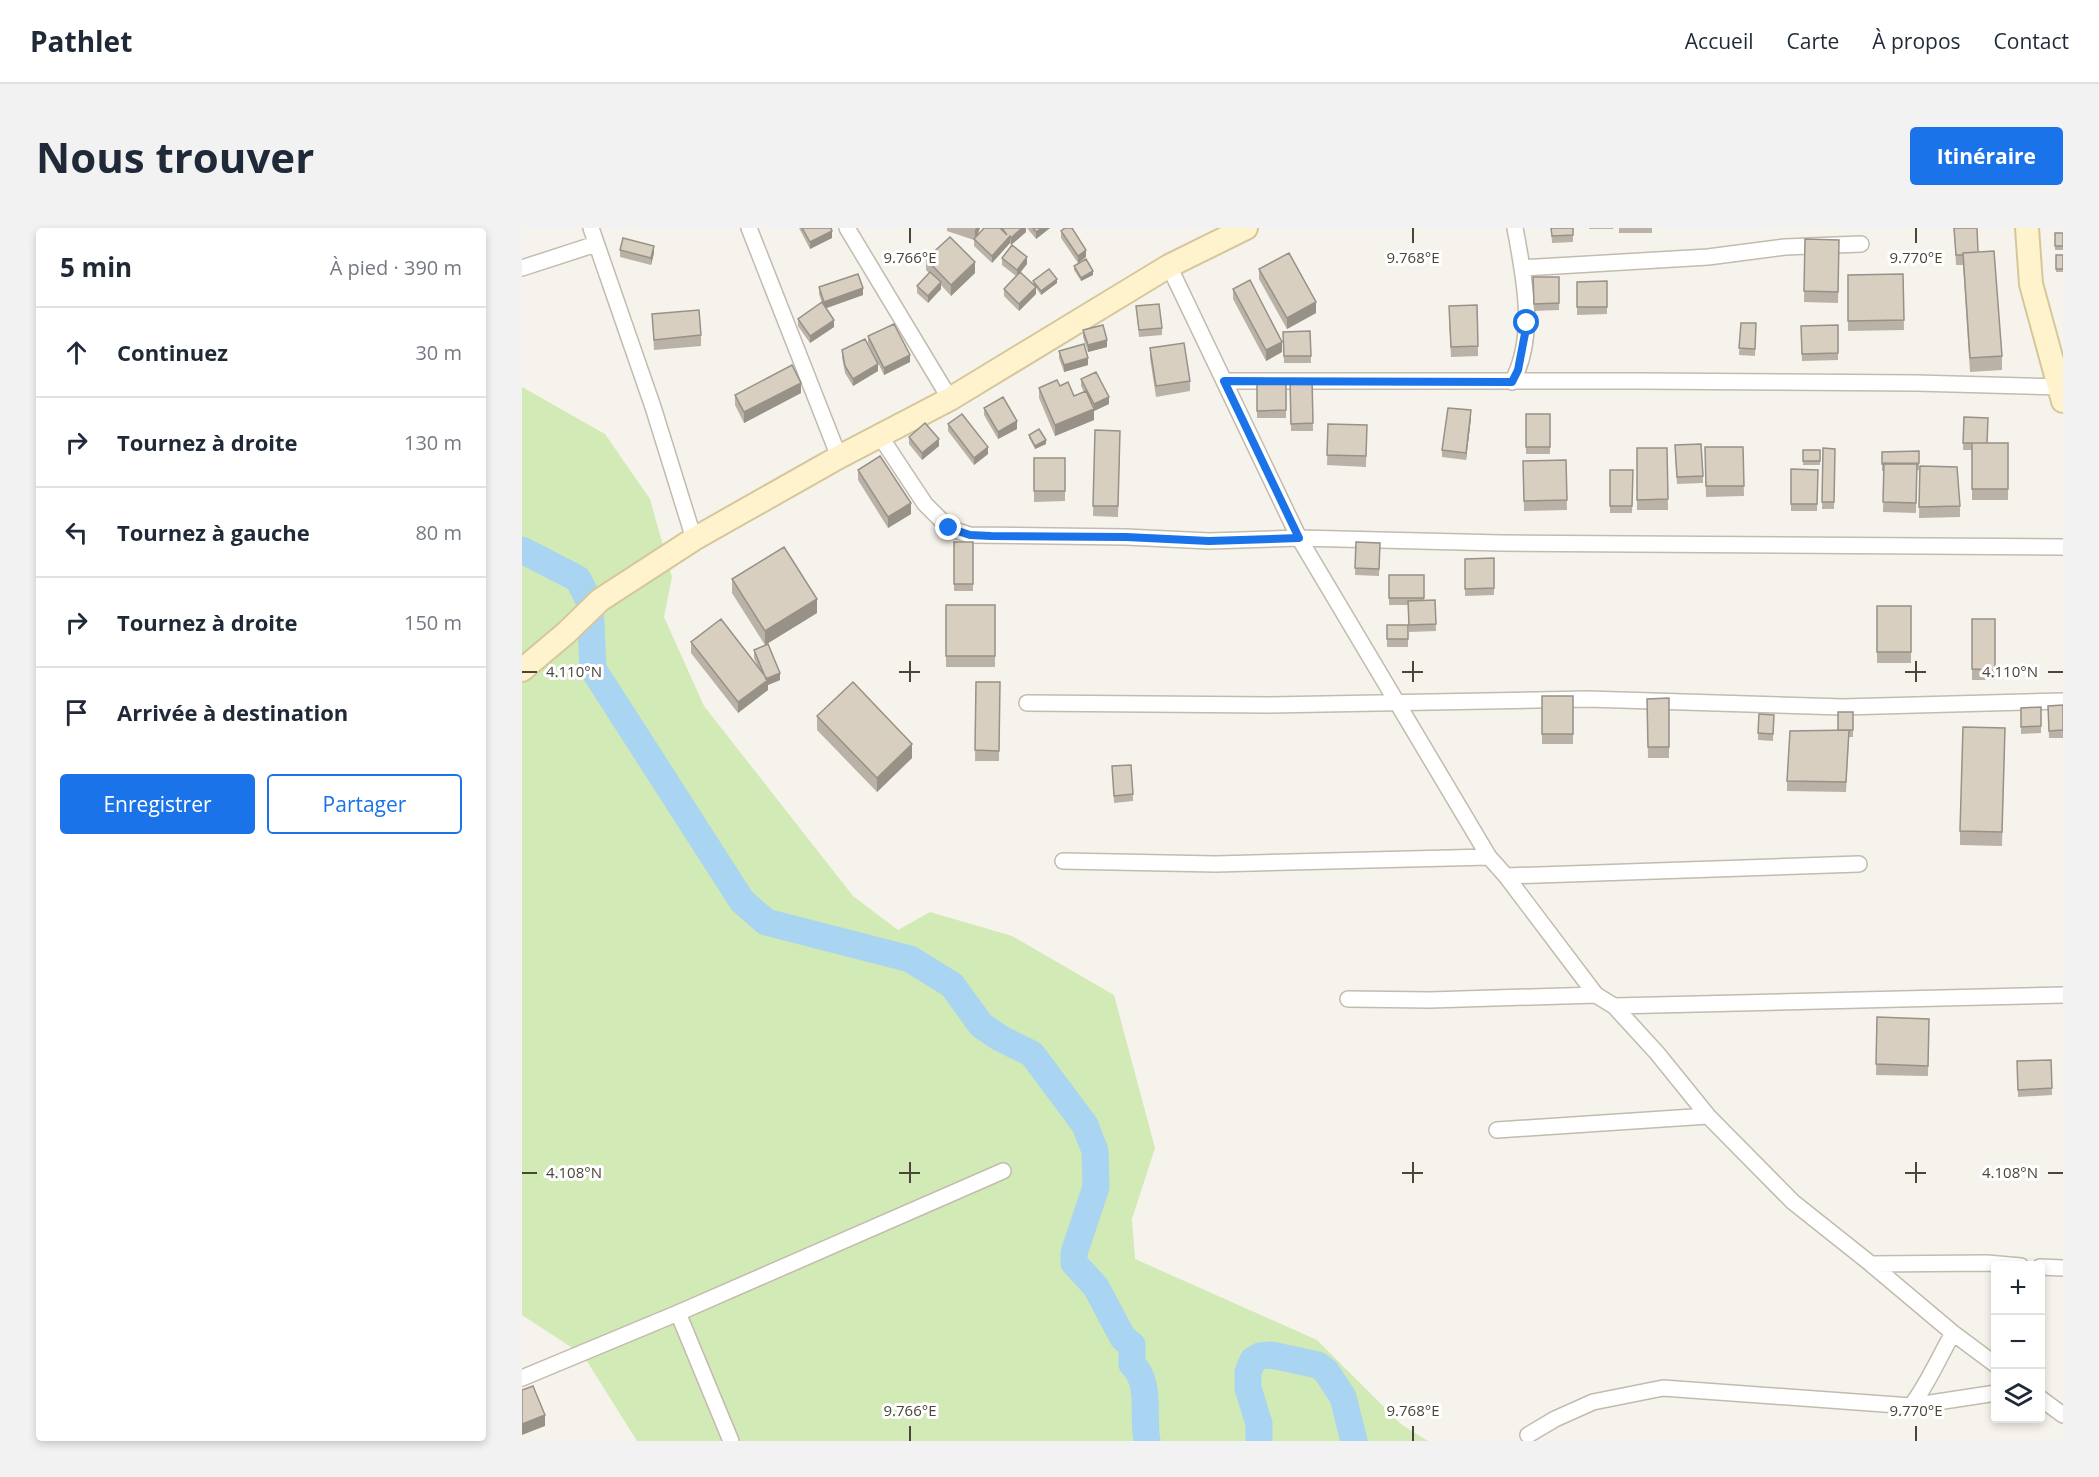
<!DOCTYPE html>
<html lang="fr">
<head>
<meta charset="utf-8">
<style>
  :root { --surface:#fff; --page:#f2f2f3; --text:#1f2937; --muted:#747a83; --line:#e0e1e3; --accent:#1a73e8 }
  body { margin:0; font-family:"Open Sans",sans-serif; background:var(--page); color:var(--text) }
  .controls { position:absolute; right:18px; bottom:18px; display:grid; overflow:hidden; border-radius:6px; box-shadow:0 3px 9px #0003 }
  .controls button { width:54px; height:54px; display:grid; place-items:center; padding:0; border:0; border-bottom:2px solid var(--line); background:var(--surface); color:var(--text); font:30px sans-serif }
  .stop { position:absolute; width:18px; height:18px; margin:-14px; border:4px solid #1a73e8; border-radius:50%; background:#fff }
  .stop.end { background:#1a73e8; border-color:#fff; box-shadow:0 2px 6px #0008 }
  .list { margin:0; padding:0; list-style:none }
  h2 { display:flex; justify-content:space-between; align-items:center; height:78px; margin:0; padding:0 24px; font-size:26px }
  h2 small { font-size:20px; font-weight:400; color:var(--muted) }
  .list li { display:grid; grid-template-columns:39px 1fr auto; gap:18px; align-items:center; box-sizing:border-box; height:90px; padding:0 24px; border-top:2px solid var(--line) }
  .list b { display:block; font-size:22px; white-space:nowrap }
  .list em { font-size:20px; font-style:normal; color:var(--muted) }
  .actions { display:flex; gap:12px; padding:18px 24px }
  .actions a { flex:1; padding:14px 0; border:2px solid var(--accent); border-radius:6px; text-align:center; font-size:21px; color:var(--accent) }
  .actions .main { background:var(--accent); color:#fff }
  .icon { flex:none; width:33px; height:33px; fill:none; stroke:currentColor; stroke-width:2; stroke-linecap:round; stroke-linejoin:round }
  .map { position:relative; flex:none; width:1541px; height:1213px; overflow:hidden; border-radius:6px }
  header { display:flex; align-items:center; gap:36px; box-sizing:border-box; height:84px; padding:0 30px; background:var(--surface); border-bottom:2px solid var(--line) }
  header strong { font-size:28px }
  nav { display:flex; gap:33px; margin-inline-start:auto; font-size:21px }
  .intro { display:flex; align-items:center; justify-content:space-between; box-sizing:border-box; height:144px; padding:0 36px }
  h1 { margin:0; font-size:42px }
  .button { padding:15px 27px; border-radius:6px; background:var(--accent); color:#fff; font-size:21px; font-weight:700 }
  main { display:flex; gap:36px; padding:0 36px }
  aside { flex:1; background:var(--surface); border-radius:6px; box-shadow:0 3px 9px #0003 }
  .map>svg:first-child { display:block }
  .green { fill:#d2eab5 }
  .lines { fill:none; stroke-linecap:round; stroke-linejoin:round }
  .river { stroke:#a9d4f2; stroke-width:27 }
  .street-casing { stroke:#c2bbae; stroke-width:18 }
  .secondary-casing { stroke:#d6c79b; stroke-width:26 }
  .street { stroke:#fff; stroke-width:15 }
  .secondary { stroke:#fff3cd; stroke-width:22 }
  .wall { fill:#bab2a6 }
  .shaded-wall { fill:#979187 }
  .building { fill:#d8cfc1; stroke:#979187; stroke-width:1.5 }
  .route { stroke:#1a73e8; stroke-width:8 }
  .ticks { fill:none; stroke:#4b4439; stroke-width:2 }
  .ticks-label { font-size:15px; text-anchor:middle; fill:#4b4439; stroke:#fff; stroke-width:6; stroke-linejoin:round; paint-order:stroke }
</style>
</head>
<body>
<header>
<strong>Pathlet</strong>
<nav><a>Accueil</a><a>Carte</a><a>À propos</a><a>Contact</a></nav>
</header>
<div class="intro"><h1>Nous trouver</h1><a class="button">Itinéraire</a></div>
<main>
<aside>
<h2>5 min<small>À pied · 390 m</small></h2>
<ul class="list">
<li><svg class="icon" aria-label="ahead" viewBox="0 0 24 24"><path d="M12 20V5M6 11l6-6 6 6"/></svg><div><b>Continuez</b></div><em>30 m</em></li>
<li><svg class="icon" aria-label="right" viewBox="0 0 24 24"><path d="M7 20v-9h11M14 6l5 5-5 5"/></svg><div><b>Tournez à droite</b></div><em>130 m</em></li>
<li><svg class="icon" aria-label="left" viewBox="0 0 24 24"><path d="M17 20v-9H6M10 6l-5 5 5 5"/></svg><div><b>Tournez à gauche</b></div><em>80 m</em></li>
<li><svg class="icon" aria-label="right" viewBox="0 0 24 24"><path d="M7 20v-9h11M14 6l5 5-5 5"/></svg><div><b>Tournez à droite</b></div><em>150 m</em></li>
<li><svg class="icon" aria-label="arrive" viewBox="0 0 24 24"><path d="M6 21V4h12l-3 4 3 4H6"/></svg><div><b>Arrivée à destination</b></div></li>
</ul>
<div class="actions"><a class="main">Enregistrer</a><a>Partager</a></div>
</aside>
<div class="map">
<svg width="1541" height="1213" viewBox="0 0 1541 1213">
  <rect width="100%" height="100%" fill="#f6f3ec"/>
  <!-- green -->
  <path class="green" d="M0,159L83,206L128,271L150,349L142,389L182,478L331,668L376,702L408,684L490,708L592,767L633,920L610,991L613,1031L795,1112L880,1197L906,1213H115L61,1127L0,1087Z"/>
  <g class="lines">
    <!-- river -->
    <path class="river" d="M0,322L56,351L68,375L71,441L220,673L244,694L388,731L430,757L459,797L478,810L510,826L563,897L573,923L574,959L552,1025V1035L574,1059L601,1110L610,1117V1136C630,1155 620,1188 625,1213
      M737,1213V1196L726,1160V1144L731,1132L738,1128L749,1127L796,1137L804,1143L821,1169L832,1213"/>
    <defs>
      <path id="street" d="M69,0L131,179L172,311
        M227,0L317,229
        M325,0L428,171
        M647,38L777,310L967,629L984,648L1074,767L1092,778L1135,825L1186,888L1271,974L1349,1036L1431,1105L1474,1137
        M0,40L74,16
        M1000,40L1186,29L1263,19L1339,16
        M702,153H1120L1394,155L1541,159
        M990,154C1015,108 1002,49 993,0
        M358,208L403,276L427,300L448,307L604,309L687,313L777,310L979,315L1541,319
        M505,475L746,477L1066,471L1321,479L1541,473
        M541,633L694,636L967,629
        M984,648L1337,636
        M826,771L908,772L1074,767
        M1092,778L1541,767
        M975,902L1186,888
        M1349,1036L1465,1035L1499,1038
        M1518,1039L1541,1040
        M156,1085L209,1213
        M0,1150L156,1085L481,943
        M1518,1170L1541,1187
        M1389,1178C1406,1156 1417,1129 1431,1105
        M1006,1207L1033,1191L1071,1174L1141,1160L1389,1178L1474,1165"/>
      <path id="secondary" d="M1505,0L1509,56L1541,173
        M0,442L44,405L78,372L172,311L317,229L428,171L647,38L724,0"/>
    </defs>
    <!-- street casing -->
    <use href="#street" class="street-casing"/>
    <!-- secondary casing -->
    <use href="#secondary" class="secondary-casing"/>
    <!-- street -->
    <use href="#street" class="street"/>
    <!-- secondary -->
    <use href="#secondary" class="secondary"/>
  </g>
  <!-- wall -->
  <path class="wall" d="M277,0H309L310,10L288,21Z
    M425,0H458L455,8L462,0H504V4L489,17L488,15L470,35L452,18V12L425,3Z
    M505,0H528L514,11Z
    M1029,0H1051V14L1030,15Z
    M1067,0H1091V1H1067Z
    M1097,0H1130V5H1097Z
    M1432,0H1455L1456,24L1480,128V142L1448,144L1441,37H1434Z
    M539,3L564,29L556,35L539,10Z
    M1533,5H1541V22H1533Z
    M1283,11L1317,12L1316,75L1282,74Z
    M98,22L132,25L129,37L98,29Z
    M1534,27H1541V44H1534Z
    M480,30L505,36L498,44L511,57V53L535,55L519,67L514,60V66L497,83L482,68V61L494,48L480,37Z
    M404,31L453,45L429,68L419,57V61L406,75L395,65V58L407,45L404,42Z
    M552,38L571,47L559,53L552,42Z
    M737,41L794,85L765,101L737,51Z
    M1381,46L1382,102L1326,103V47Z
    M1011,49H1037V82L1012,83Z
    M1085,53V86L1055,87V54Z
    M297,59L341,67L304,80L312,99L288,115L276,98V91L300,75L297,66Z
    M711,61L760,124L744,133L711,71Z
    M614,78L640,100V107L617,109Z
    M130,86L179,107V118L132,122Z
    M927,89L956,118V128L929,129Z
    M1219,95H1234L1233,128L1217,127Z
    M1316,97V132L1280,133L1279,98Z
    M561,102L585,119L566,124L561,109Z
    M788,103L789,135H762L761,104Z
    M346,108L388,134L362,147L346,115Z
    M628,120L668,153V163L634,169L628,130Z
    M320,122L356,143L331,158L323,145L320,129Z
    M537,123L566,137L542,144L537,130Z
    M559,151L587,176L572,183V192L533,208L517,170V160L552,168L562,164L559,158Z
    M790,151L791,203H769L768,152Z
    M735,155H764V190H735Z
    M279,165L222,195L213,177V167Z
    M462,180L495,201L476,211L462,187Z
    M1004,186H1028V226H1004Z
    M1442,189L1465,215H1486V272H1450V222H1441Z
    M949,190L944,232L920,229V222Z
    M426,196L466,226L452,237L426,203Z
    M806,196L845,197L844,239L805,237Z
    M573,202L598,203L596,289L571,288Z
    M507,207L524,216L513,221L507,210Z
    M387,209L417,218L400,232L387,216Z
    M1183,219H1221L1222,268L1184,269Z
    M1115,220H1145L1146,282H1115Z
    M1301,220L1313,221L1312,281H1300Z
    M1281,222H1298V237H1281Z
    M1397,223V242H1395L1394,285L1361,284L1362,243H1360V224Z
    M1153,224L1181,248V255L1155,256Z
    M512,230H543V273L512,274Z
    M1044,232L1045,282L1002,283L1001,233Z
    M1398,238L1438,278V289L1397,290Z
    M1269,241L1296,242L1295,283H1269Z
    M336,242L389,286L366,300L336,252Z
    M1088,242H1111L1110,285H1088Z
    M432,314H451V363H432Z
    M834,314L858,315L857,348L833,347Z
    M972,330V367L943,368V331Z
    M867,347H902V373L913,372L914,403L887,404L886,377H867Z
    M210,351L295,385L243,417L210,365Z
    M424,377H473V439H424Z
    M1355,378H1389V435H1355Z
    M1450,391H1473V452H1450Z
    M865,397H886V419H865Z
    M169,414L236,439L232,430V422L258,452L246,457V462L216,485L169,425Z
    M454,454H478L477,533H453Z
    M1020,468H1051V516H1020Z
    M1147,470V530H1126L1125,471Z
    M1541,477V510H1527L1526,478Z
    M1519,479V505L1499,506V480Z
    M1331,484V509H1327L1324,564L1265,563V553L1316,502Z
    M1237,486L1252,487L1251,513L1236,512Z
    M295,488L390,530L355,564L295,502Z
    M1483,500L1480,618L1438,617V603Z
    M590,538L611,566V573L592,575Z
    M1355,789L1407,791L1406,848L1354,847Z
    M1529,832L1530,867L1496,869L1495,833Z"/>
  <!-- shaded-wall -->
  <path class="shaded-wall" d="M454,0H458L453,13V2Z
    M500,0H504V4L489,17V10Z
    M520,0H528L514,11V4Z
    M310,3V10L288,21V14Z
    M488,8V15L470,35V28Z
    M132,18V25L129,37V30Z
    M564,22V29L556,35V28Z
    M505,29V36L495,49V42Z
    M453,34V45L429,68V57Z
    M571,43V47L559,53V50Z
    M535,51V55L519,67V63Z
    M419,54V61L406,75V68Z
    M514,59V66L497,83V76Z
    M341,60V67L302,81V74Z
    M794,74V85L765,101V90Z
    M312,92V99L288,115V108Z
    M585,112V119L566,124V117Z
    M760,114V124L744,133V122Z
    M388,127V134L362,147V140Z
    M566,130V137L542,144V137Z
    M356,136V143L331,158V151Z
    M279,155V165L222,195V184Z
    M587,169V176L572,183V192L533,208V197L572,181V176Z
    M949,182V190L944,232V225Z
    M495,193V201L476,211V204Z
    M417,211V218L400,232V225Z
    M524,212V216L513,221V218Z
    M466,219V226L452,237V230Z
    M389,275V286L366,300V289Z
    M295,371V385L243,417V403Z
    M258,445V452L246,457V462L216,485V474L244,451Z
    M390,516V530L355,564V550Z
    M23,1187V1198L0,1207V1196Z"/>
  <!-- building -->
  <path class="building" d="M280,0H309L310,3L288,14Z
    M462,0H478L485,7L480,0H500L489,10L488,8L470,28L452,11Z
    M511,0H520L514,4Z
    M543,0H550L564,22L556,28L539,3Z
    M1029,0H1051V7L1030,8Z
    M1432,0H1455L1456,24L1441,25V27H1434Z
    M1533,5H1541V18H1533Z
    M428,9L453,34L429,57L404,31Z
    M101,10L132,18L129,30L98,22Z
    M1283,11L1317,12L1316,64L1282,63Z
    M490,17L505,29L495,42L480,30Z
    M1472,23L1480,128L1448,130L1441,25Z
    M767,25L794,74L765,90L737,41Z
    M1534,27H1541V41H1534Z
    M564,31L571,43L559,50L552,38Z
    M527,41L535,51L519,63L511,53Z
    M408,44L419,54L406,68L395,58Z
    M498,44L514,59L497,76L482,61Z
    M336,46L341,60L302,74L297,59Z
    M1381,46L1382,92L1326,93V47Z
    M1011,49H1037V75L1012,76Z
    M728,52L760,114L744,122L711,61Z
    M1085,53V79H1055V54Z
    M300,74L312,92L288,108L276,91Z
    M637,76L640,100L617,102L614,78Z
    M955,77L956,118L929,119L927,78Z
    M177,82L179,107L132,112L130,86Z
    M1219,95H1234L1233,121L1217,120Z
    M372,96L388,127L362,140L346,108Z
    M581,97L585,112L566,117L561,102Z
    M1316,97V125L1280,126L1279,98Z
    M788,103L789,128H762L761,104Z
    M343,111L356,136L331,151L323,138L320,122Z
    M662,115L668,153L634,158L628,120Z
    M562,116L566,130L542,137L537,123Z
    M270,137L279,155L222,184L213,167Z
    M574,144L587,169L572,176L559,151Z
    M790,151L791,195L769,196L768,152Z
    M535,152L538,158L546,154L552,168L564,163L572,181L533,197L517,160Z
    M735,155H764V182L735,183Z
    M481,169L495,193L476,204L462,180Z
    M926,180L949,182L944,225L920,222Z
    M440,186L466,219L452,230L426,196Z
    M1004,186H1028V219H1004Z
    M1442,189L1466,190L1465,215H1441Z
    M403,195L417,211L400,225L387,209Z
    M806,196L845,197L844,228L805,227Z
    M517,201L524,212L513,218L507,207Z
    M573,202L598,203L596,278H571Z
    M1450,215H1486V261H1450Z
    M1179,216L1181,248L1155,249L1153,217Z
    M1183,219H1221L1222,258H1184Z
    M1115,220H1145L1146,271L1115,272Z
    M1301,220L1313,221L1312,274H1300Z
    M1281,222H1298V233H1281Z
    M1397,223V235L1360,236V224Z
    M358,228L389,275L366,289L336,242Z
    M512,230H543V263H512Z
    M1044,232L1045,272L1002,273L1001,233Z
    M1362,235L1395,236L1394,275L1361,274Z
    M1398,238L1435,239L1438,278L1397,279Z
    M1269,241L1296,242L1295,276H1269Z
    M1088,242H1111L1110,278H1088Z
    M432,314H451V356H432Z
    M834,314L858,315L857,341L833,340Z
    M262,319L295,371L243,403L210,351Z
    M972,330V360L943,361V331Z
    M867,347H902V370H867Z
    M913,372L914,396L887,397L886,373Z
    M424,377H473V428H424Z
    M1355,378H1389V424H1355Z
    M199,391L246,452L216,474L169,414Z
    M1450,391H1473V442L1450,441Z
    M865,397H886V411H865Z
    M246,416L258,445L244,451L232,422Z
    M331,454L390,516L355,550L295,488Z
    M454,454H478L477,523L453,522Z
    M1020,468H1051V506H1020Z
    M1147,470V519H1126L1125,471Z
    M1541,477V502L1527,503L1526,478Z
    M1519,479V498L1499,499V480Z
    M1316,484H1331V502H1316Z
    M1237,486L1252,487L1251,506L1236,505Z
    M1441,499L1483,500L1480,604L1438,603Z
    M1327,502L1324,554L1265,553L1268,503Z
    M609,537L611,566L592,568L590,538Z
    M1355,789L1407,791L1406,838L1354,836Z
    M1529,832L1530,860L1496,862L1495,833Z
    M11,1158L23,1187L0,1196V1162Z"/>
  <g class="lines">
    <!-- route -->
    <path class="route" d="M427,300L448,307L469,308L604,309L687,313L777,310L702,153L990,154L996,142L1005,95"/>
  </g>
  <!-- ticks -->
  <path class="ticks" d="M388,0V15M891,0V15M1394,0V15M388,433V454M891,433V454M1394,433V454M0,444H15M377,444H398M880,444H901M1383,444H1404M1526,444H1541M388,934V955M891,934V955M1394,934V955M0,945H15M377,945H398M880,945H901M1383,945H1404M1526,945H1541M388,1198V1213M891,1198V1213M1394,1198V1213"/>
  <g class="ticks-label">
    <text x="388" y="35">9.766°E</text>
    <text x="891" y="35">9.768°E</text>
    <text x="1394" y="35">9.770°E</text>
    <text x="52" y="449">4.110°N</text>
    <text x="1488" y="449">4.110°N</text>
    <text x="52" y="950">4.108°N</text>
    <text x="1488" y="950">4.108°N</text>
    <text x="388" y="1188">9.766°E</text>
    <text x="891" y="1188">9.768°E</text>
    <text x="1394" y="1188">9.770°E</text>
  </g>
</svg>
<div class="controls">
<button>+</button>
<button>−</button>
<button><svg class="icon" aria-label="layers" viewBox="0 0 24 24"><path d="M12 4l9 5-9 5-9-5zM3 14l9 5 9-5"/></svg></button>
</div>
<div class="stop" style="left:1005px;top:95px"></div>
<div class="stop end" style="left:427px;top:300px"></div>
</div>
</main>
</body>
</html>
